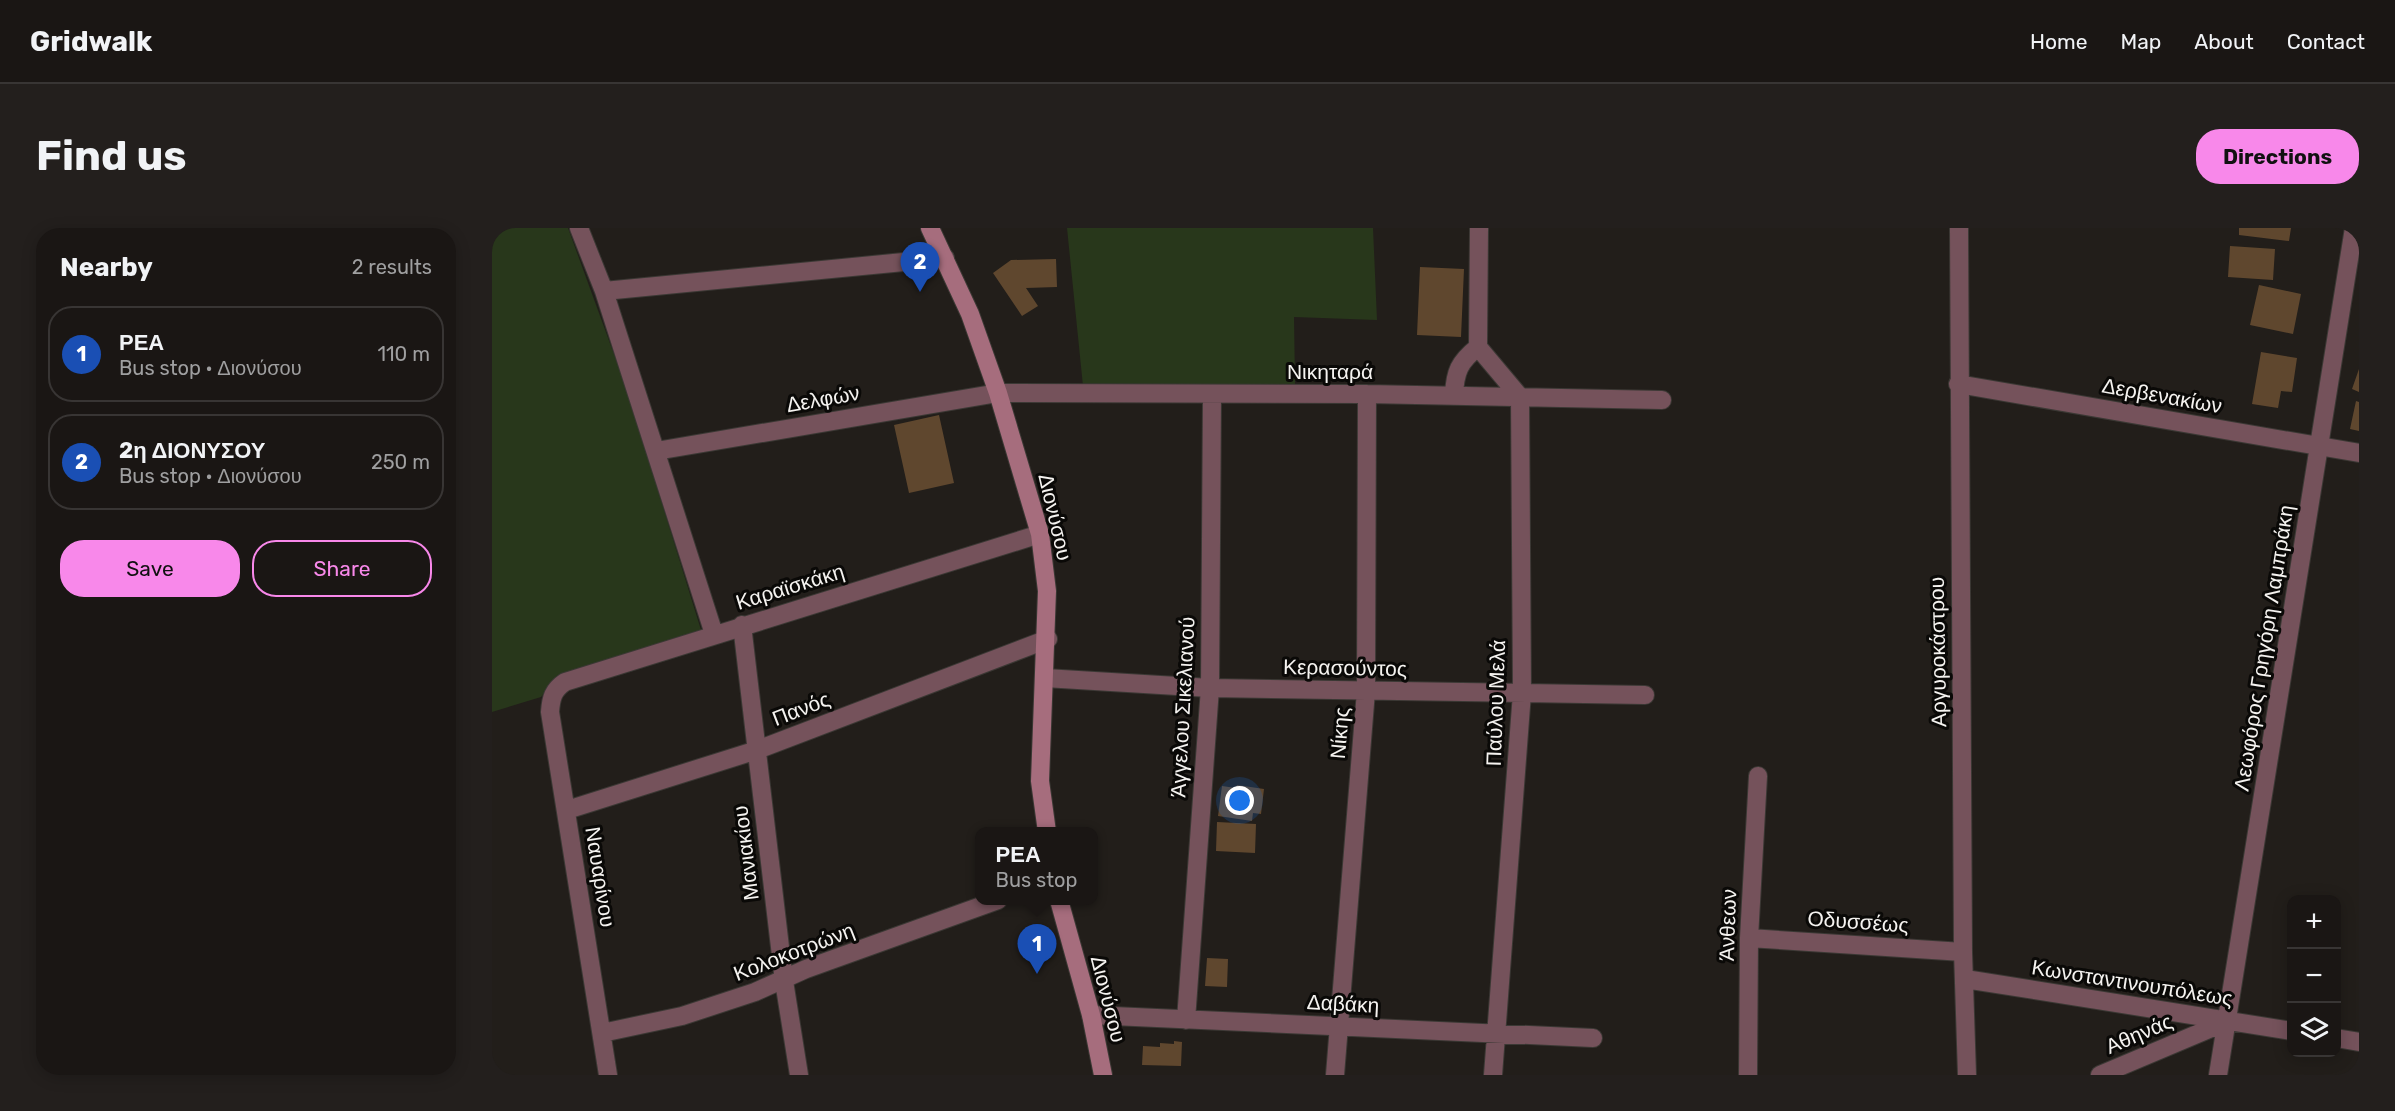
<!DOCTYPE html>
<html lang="en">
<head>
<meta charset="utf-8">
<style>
  :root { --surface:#1a1614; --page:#231f1d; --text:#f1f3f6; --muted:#9f9fa0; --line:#383534; --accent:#f888ea }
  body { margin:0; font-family:Rubik,sans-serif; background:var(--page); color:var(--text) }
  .controls { position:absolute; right:18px; bottom:18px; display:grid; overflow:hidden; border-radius:12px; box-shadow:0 3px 15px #0003 }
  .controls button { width:54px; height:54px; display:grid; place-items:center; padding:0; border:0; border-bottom:2px solid var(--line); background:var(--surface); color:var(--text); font:30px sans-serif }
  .you { position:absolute; left:748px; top:573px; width:21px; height:21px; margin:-15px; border:4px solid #fff; border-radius:50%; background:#1a73e8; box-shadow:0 0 0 9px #1a73e833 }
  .badge { display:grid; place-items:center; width:39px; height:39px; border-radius:50%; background:var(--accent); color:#fff; font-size:20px; font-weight:700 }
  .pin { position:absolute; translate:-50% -50px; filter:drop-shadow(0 2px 3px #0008) }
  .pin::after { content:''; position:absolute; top:32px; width:21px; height:18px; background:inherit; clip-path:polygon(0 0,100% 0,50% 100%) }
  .popup { position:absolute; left:483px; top:599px; width:123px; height:78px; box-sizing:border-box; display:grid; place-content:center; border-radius:12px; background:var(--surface); filter:drop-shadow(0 2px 4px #0005); font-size:20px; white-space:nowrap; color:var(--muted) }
  .popup b { font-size:22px; color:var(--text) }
  .popup::after { content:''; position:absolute; left:50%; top:100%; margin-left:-12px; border:12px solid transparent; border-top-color:var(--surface) }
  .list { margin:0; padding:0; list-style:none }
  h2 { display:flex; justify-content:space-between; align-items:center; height:78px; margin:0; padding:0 24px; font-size:26px }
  h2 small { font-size:20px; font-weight:400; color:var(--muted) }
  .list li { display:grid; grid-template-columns:39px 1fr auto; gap:18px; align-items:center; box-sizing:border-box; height:96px; margin:0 12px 12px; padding:0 12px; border:2px solid var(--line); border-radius:24px }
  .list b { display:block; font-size:22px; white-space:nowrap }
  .list p { margin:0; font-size:20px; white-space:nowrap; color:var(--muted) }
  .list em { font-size:20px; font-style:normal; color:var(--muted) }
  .actions { display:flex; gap:12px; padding:18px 24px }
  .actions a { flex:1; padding:14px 0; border:2px solid var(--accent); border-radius:24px; text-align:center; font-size:21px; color:var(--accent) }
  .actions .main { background:var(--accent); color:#111 }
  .icon { flex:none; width:33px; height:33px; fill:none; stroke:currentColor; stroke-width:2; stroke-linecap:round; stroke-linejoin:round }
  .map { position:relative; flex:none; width:1867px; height:847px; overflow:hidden; border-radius:24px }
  header { display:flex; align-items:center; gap:36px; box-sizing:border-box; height:84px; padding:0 30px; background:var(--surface); border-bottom:2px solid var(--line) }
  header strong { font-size:28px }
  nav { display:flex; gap:33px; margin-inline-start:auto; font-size:21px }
  .intro { display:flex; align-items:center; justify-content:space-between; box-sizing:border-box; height:144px; padding:0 36px }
  h1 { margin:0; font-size:42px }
  .button { padding:15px 27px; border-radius:24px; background:var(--accent); color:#111; font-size:21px; font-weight:700 }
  main { display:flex; gap:36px; padding:0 36px }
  aside { flex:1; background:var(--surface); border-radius:24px; box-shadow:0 3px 15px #0003 }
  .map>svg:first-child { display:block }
  .green { fill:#28371b }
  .building { fill:#5f472e }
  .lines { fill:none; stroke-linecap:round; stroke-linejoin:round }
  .street-casing { stroke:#3b3834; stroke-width:20 }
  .secondary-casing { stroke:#3b3834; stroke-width:20 }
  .street { stroke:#75525b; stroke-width:18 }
  .secondary { stroke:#a66d7d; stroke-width:18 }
  .labels { text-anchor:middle; stroke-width:6; stroke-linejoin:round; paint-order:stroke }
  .street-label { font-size:21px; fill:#f5f3f0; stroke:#0a0907 }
</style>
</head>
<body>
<header>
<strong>Gridwalk</strong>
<nav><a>Home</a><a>Map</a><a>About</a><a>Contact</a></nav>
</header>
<div class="intro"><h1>Find us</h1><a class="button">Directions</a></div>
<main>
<aside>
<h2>Nearby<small>2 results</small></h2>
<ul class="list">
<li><span class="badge" style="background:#1a4fb4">1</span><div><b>ΡΕΑ</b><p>Bus stop · Διονύσου</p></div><em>110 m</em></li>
<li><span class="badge" style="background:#1a4fb4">2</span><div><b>2η ΔΙΟΝΥΣΟΥ</b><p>Bus stop · Διονύσου</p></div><em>250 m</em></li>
</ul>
<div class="actions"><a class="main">Save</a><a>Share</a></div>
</aside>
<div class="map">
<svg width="1867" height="847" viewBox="0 0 1867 847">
  <rect width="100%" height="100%" fill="#221e1a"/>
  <!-- green -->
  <path class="green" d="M0,0H76L135,162L209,402L58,457L49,469L0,484Z
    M575,0H881L885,92L802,89L803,156L591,158Z"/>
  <!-- building -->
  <path class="building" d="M1747,0H1799L1797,13L1747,7Z
    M1738,18L1783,21L1781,52L1736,49Z
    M564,31L565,59L534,60L546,78L530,88L501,45L519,32Z
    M928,39L972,41L969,109L925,107Z
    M1767,57L1809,66L1801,106L1758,97Z
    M1769,124L1805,130L1800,164L1789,163L1786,180L1760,176Z
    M1867,141V164L1860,161Z
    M1864,173L1867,174V203L1858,201Z
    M447,187L462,255L417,265L402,197Z
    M745,557L772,561L769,586L761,585L760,593L726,588L730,558L744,560Z
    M725,594L764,596L763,625L724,623Z
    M715,730L736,731L735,759L713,758Z
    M682,813L690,814L689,838L650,837L651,818L668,819V815L682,816Z"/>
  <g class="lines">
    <defs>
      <path id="street" d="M87,0L112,63L222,406
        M987,0L986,119L1028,169L1030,465L1001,847
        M1467,0L1471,724L1475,847
        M112,63L453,30
        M1466,156L1867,225
        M962,167C963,144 967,134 986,119
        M164,223L506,165L875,166L1170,172
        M250,397L292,753L307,847
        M553,450L718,460L1153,467
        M75,582L265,522L556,411
        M1257,710L1471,724
        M1473,751L1800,803
        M599,787L1101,810
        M694,792L718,460L720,167
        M110,805L190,788L263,764L314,741L506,672
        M1844,810L1867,814
        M116,847L58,484C59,470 61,462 73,454L548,306
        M843,847L874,463L875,166
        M1256,847L1257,710L1266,548
        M1608,847L1736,793
        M1726,847L1862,0"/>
      <path id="secondary" d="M438,0L478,86L506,165L548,306L555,363L548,553L555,604
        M567,672L599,787L611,847"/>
    </defs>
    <!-- street casing -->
    <use href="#street" class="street-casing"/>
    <!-- secondary casing -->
    <use href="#secondary" class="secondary-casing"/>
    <!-- street -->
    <use href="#street" class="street"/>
    <!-- secondary -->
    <use href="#secondary" class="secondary"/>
  </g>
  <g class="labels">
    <!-- street labels -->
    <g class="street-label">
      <text x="838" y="151">Νικηταρά</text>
      <text transform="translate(1670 168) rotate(10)" y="7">Δερβενακίων</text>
      <text transform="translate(331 171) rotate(-10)" y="7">Δελφών</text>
      <text transform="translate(563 289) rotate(77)" y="7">Διονύσου</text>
      <text transform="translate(298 359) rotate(-17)" y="7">Καραϊσκάκη</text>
      <text transform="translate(1772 420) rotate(-81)" y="7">Λεωφόρος Γρηγόρη Λαμπράκη</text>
      <text transform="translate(1446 424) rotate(-91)" y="7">Αργυροκάστρου</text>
      <text transform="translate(853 440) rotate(1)" y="7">Κερασούντος</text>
      <text transform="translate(1004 475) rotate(-88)" y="7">Παύλου Μελά</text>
      <text transform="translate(691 479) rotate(-87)" y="7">Άγγελου Σικελιανού</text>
      <text transform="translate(309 481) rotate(-21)" y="7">Πανός</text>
      <text transform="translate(848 505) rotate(-85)" y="7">Νίκης</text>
      <text transform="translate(254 625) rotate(-97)" y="7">Μανιακίου</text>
      <text transform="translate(108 649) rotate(81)" y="7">Ναυαρίνου</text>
      <text transform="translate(1366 694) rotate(4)" y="7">Οδυσσέως</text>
      <text transform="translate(1236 697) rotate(-88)" y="7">Άνθεων</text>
      <text transform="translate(302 724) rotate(-21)" y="7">Κολοκοτρώνη</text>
      <text transform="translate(1640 755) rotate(9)" y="7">Κωνσταντινουπόλεως</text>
      <text transform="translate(616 771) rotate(76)" y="7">Διονύσου</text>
      <text transform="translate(851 776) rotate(3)" y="7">Δαβάκη</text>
      <text transform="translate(1647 806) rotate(-23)" y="7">Αθηνάς</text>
    </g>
  </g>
</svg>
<div class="controls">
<button>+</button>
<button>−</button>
<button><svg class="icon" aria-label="layers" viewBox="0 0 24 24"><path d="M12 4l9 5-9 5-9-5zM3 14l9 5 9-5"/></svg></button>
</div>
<div class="you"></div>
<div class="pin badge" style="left:545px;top:746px;background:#1a4fb4">1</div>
<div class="popup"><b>ΡΕΑ</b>Bus stop</div>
<div class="pin badge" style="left:428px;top:64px;background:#1a4fb4">2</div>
</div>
</main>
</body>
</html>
